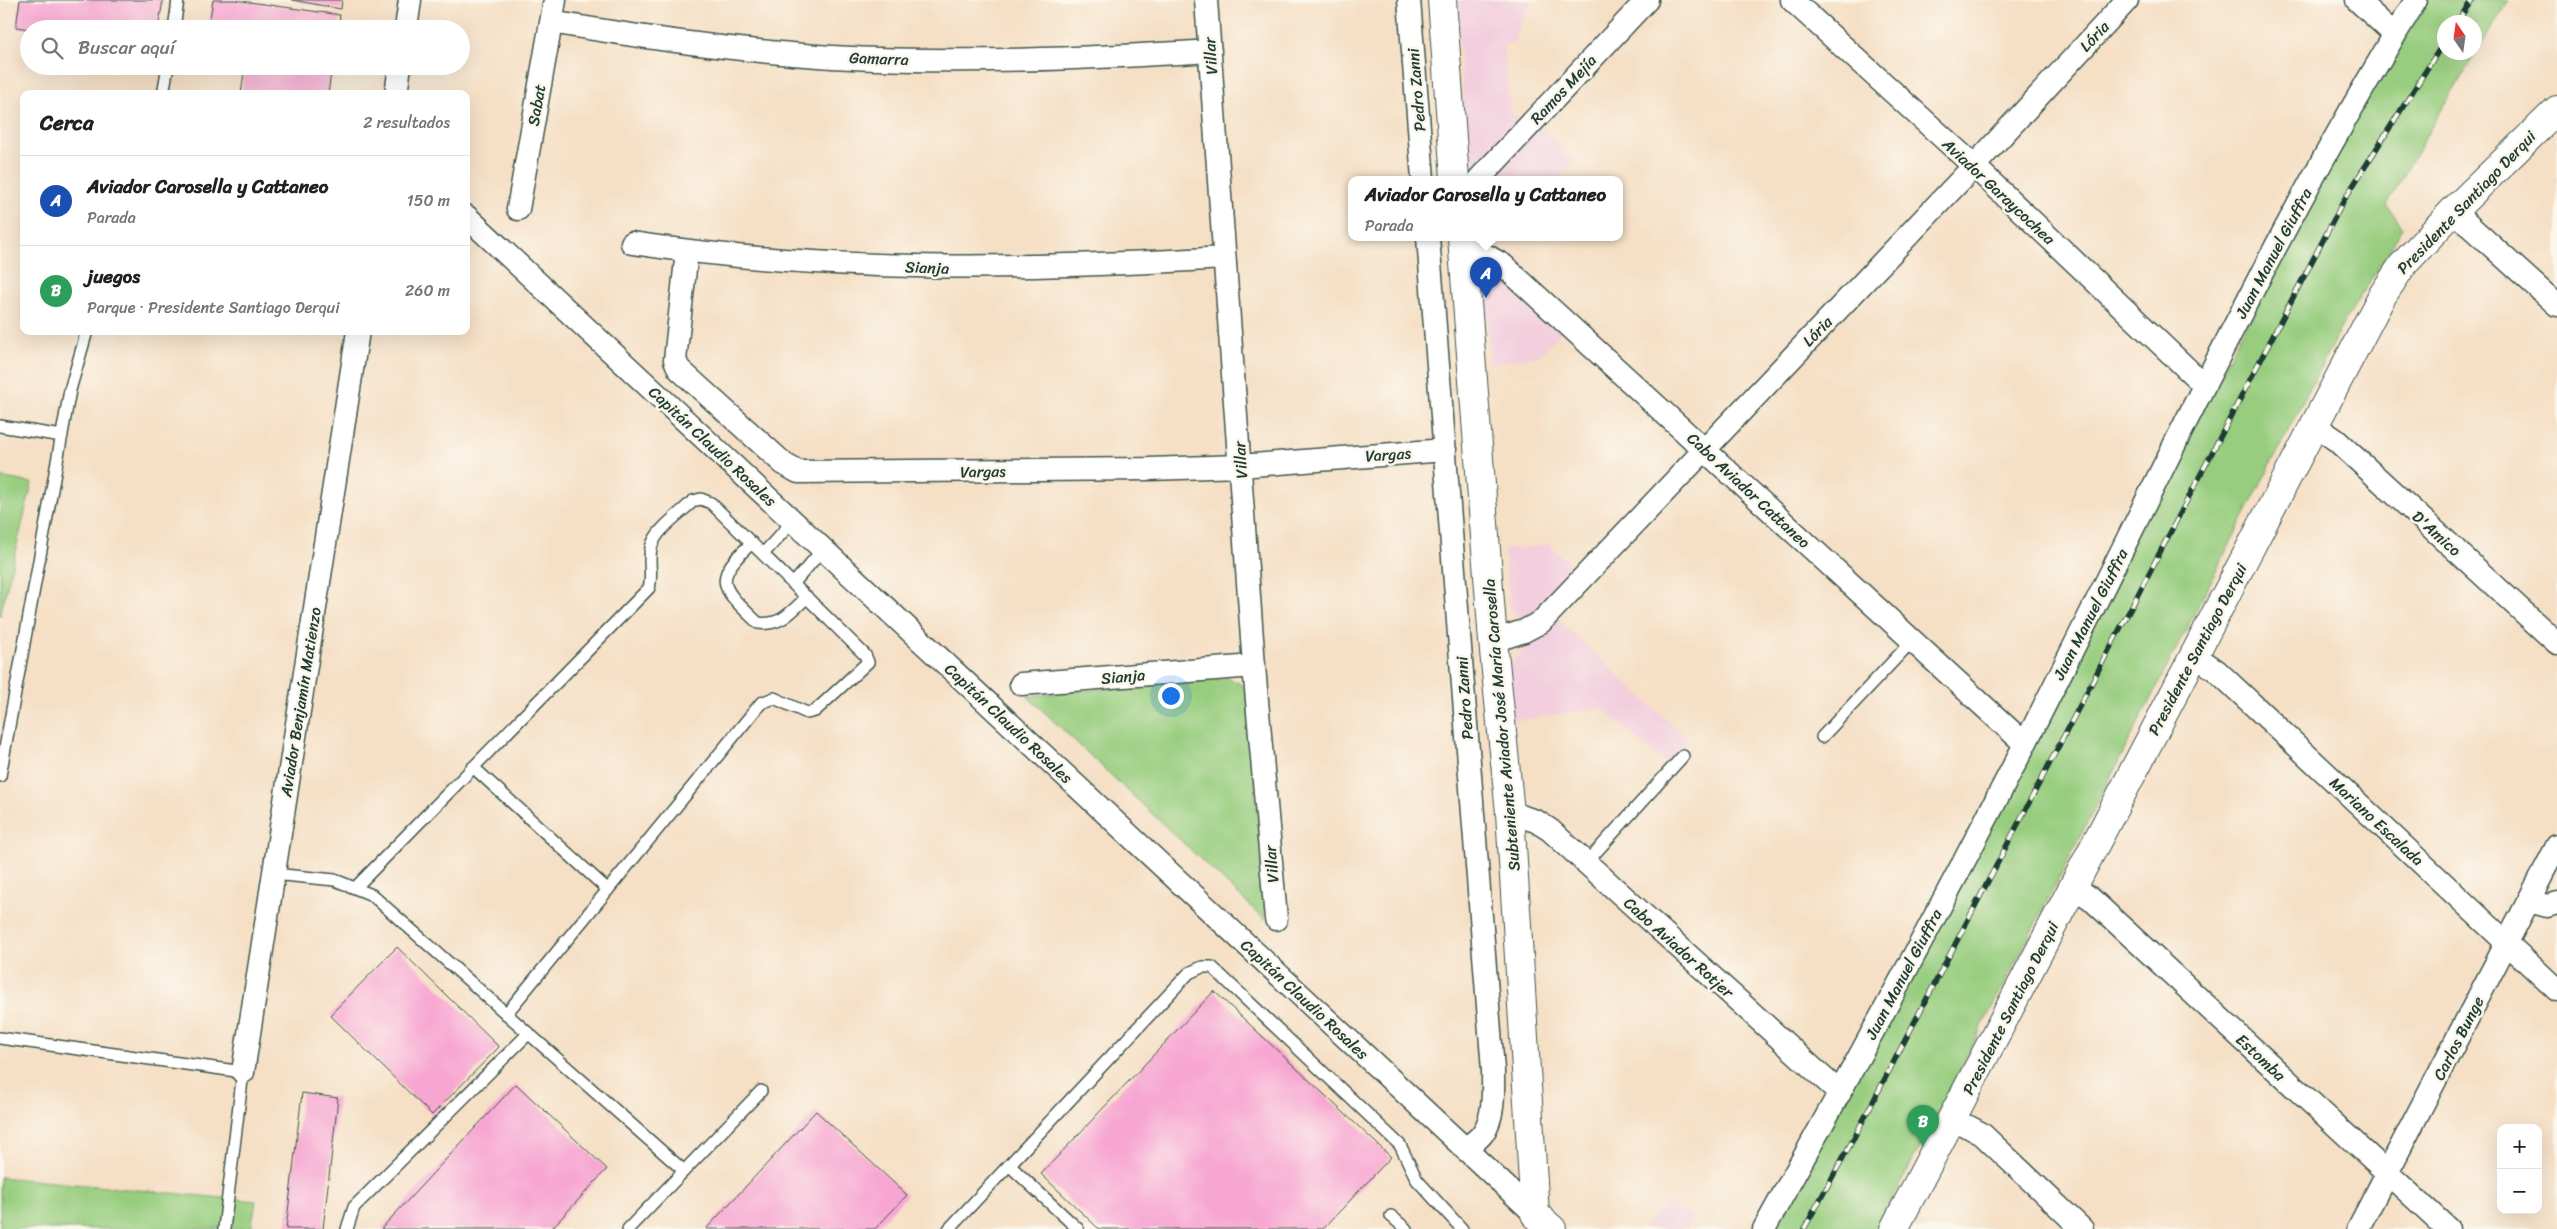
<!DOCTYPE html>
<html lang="es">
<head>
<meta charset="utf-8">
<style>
  :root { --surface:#fff; --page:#f2f2f2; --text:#202124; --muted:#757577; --line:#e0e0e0; --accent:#d1495b }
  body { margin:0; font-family:Sriracha,sans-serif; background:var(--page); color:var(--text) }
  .controls { position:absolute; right:15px; bottom:15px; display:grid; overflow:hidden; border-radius:10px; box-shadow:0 5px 20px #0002 }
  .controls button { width:45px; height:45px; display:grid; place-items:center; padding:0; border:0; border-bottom:1px solid var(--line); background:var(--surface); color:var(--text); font:25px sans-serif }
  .compass { position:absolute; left:2437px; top:15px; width:45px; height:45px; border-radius:50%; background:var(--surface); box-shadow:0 5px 20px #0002; rotate:347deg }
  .you { position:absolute; left:1170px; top:695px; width:18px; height:18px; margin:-12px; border:4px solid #fff; border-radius:50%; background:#1a73e8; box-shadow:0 0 0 8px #1a73e833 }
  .badge { display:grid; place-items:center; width:32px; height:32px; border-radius:50%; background:var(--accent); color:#fff; font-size:16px; font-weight:700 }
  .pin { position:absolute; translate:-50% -41px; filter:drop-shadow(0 1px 2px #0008) }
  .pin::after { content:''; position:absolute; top:26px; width:18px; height:15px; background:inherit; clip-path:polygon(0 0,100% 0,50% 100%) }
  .popup { position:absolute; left:1348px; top:176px; width:275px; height:65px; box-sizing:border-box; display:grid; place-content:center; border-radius:10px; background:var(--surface); filter:drop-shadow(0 1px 4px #0005); font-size:16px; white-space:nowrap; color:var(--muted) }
  .popup b { font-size:19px; color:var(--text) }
  .popup::after { content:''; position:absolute; left:50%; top:100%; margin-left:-10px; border:10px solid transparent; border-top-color:var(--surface) }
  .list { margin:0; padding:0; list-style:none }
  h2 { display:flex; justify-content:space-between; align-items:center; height:65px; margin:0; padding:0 20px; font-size:21px }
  h2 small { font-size:16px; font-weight:400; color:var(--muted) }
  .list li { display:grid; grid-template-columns:32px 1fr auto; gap:15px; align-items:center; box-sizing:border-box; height:90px; padding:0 20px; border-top:1px solid var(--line) }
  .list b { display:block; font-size:19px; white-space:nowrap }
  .list p { margin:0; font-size:16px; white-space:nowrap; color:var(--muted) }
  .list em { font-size:16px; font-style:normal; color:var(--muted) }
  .icon { flex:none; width:28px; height:28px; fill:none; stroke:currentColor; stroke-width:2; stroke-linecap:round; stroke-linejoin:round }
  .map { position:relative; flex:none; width:2557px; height:1229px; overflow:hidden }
  .search { position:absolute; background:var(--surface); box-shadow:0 5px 20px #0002; left:20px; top:20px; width:450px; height:55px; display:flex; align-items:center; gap:12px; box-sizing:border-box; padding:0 18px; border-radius:28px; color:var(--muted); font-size:19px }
  .panel { position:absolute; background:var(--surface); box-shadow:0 5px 20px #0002; left:20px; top:90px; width:450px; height:245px; border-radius:10px }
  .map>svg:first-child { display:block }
  .built { fill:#f3cfde }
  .green { fill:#98cd7f; stroke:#5c855a; fill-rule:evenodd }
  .building { fill:#f7a6d1 }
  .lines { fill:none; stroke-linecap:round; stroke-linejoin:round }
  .service-casing { stroke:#3f554a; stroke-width:14 }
  .minor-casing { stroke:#3f554a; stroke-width:25 }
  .tertiary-casing { stroke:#3f554a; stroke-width:30 }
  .service { stroke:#fff; stroke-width:11 }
  .minor { stroke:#fff; stroke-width:22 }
  .tertiary { stroke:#fff; stroke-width:28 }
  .rail-casing { stroke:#1f3d34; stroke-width:5.5 }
  .rail { stroke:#fbf7ec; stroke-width:4; stroke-dasharray:11; stroke-linecap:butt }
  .labels { text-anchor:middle; stroke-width:5; stroke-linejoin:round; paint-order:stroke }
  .street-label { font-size:16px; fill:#1f3d34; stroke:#fbf7ec }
</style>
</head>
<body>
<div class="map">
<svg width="2557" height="1229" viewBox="0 0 2557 1229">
  <rect width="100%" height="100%" fill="#fbf7ec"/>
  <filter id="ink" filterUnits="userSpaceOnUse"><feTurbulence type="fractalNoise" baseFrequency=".02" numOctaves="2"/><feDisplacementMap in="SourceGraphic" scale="10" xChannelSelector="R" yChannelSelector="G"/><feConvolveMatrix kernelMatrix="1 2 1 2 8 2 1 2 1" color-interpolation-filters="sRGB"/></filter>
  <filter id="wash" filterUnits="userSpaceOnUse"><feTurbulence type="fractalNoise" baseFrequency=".0096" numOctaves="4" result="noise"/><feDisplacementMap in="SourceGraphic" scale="20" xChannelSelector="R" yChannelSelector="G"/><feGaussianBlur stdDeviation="1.12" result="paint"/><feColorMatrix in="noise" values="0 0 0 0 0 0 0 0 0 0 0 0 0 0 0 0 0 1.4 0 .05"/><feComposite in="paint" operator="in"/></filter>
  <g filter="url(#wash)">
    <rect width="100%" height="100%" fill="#f5dfc5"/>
    <!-- built -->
    <path class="built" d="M1456,0H1531L1513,43L1503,45L1510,110L1520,119L1482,161L1474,162L1467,156Z
      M1540,127L1575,160L1557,179H1490Z
      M1498,276L1564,329L1538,356L1490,364L1485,290L1488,281Z
      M1549,544L1576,570L1528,616L1518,617L1511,610L1504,550Z
      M1557,619L1688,739L1666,763L1602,708L1513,721L1508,670L1511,663Z
      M1667,1201L1694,1218L1685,1229H1642Z"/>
    <!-- green -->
    <path class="green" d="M2416,0H2509L2445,103L2387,205L2403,228L2340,329L2041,913L1877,1229H1773ZM2444,22H2474V52H2444Z
      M0,477L32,483L0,616Z
      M1229,678L1242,685L1249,698L1265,920L1027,696Z
      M0,1177L256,1201L251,1229H0Z"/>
    <g id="blocks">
      <!-- building -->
      <path class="building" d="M20,0H163L158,29H29L16,27Z
        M213,0H235L340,15L338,29H208Z
        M292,0H342L341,9Z
        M245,66H332L328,94H241Z
        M397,947L499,1047L432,1115L330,1015Z
        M1214,991L1391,1157L1323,1229H1099L1041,1174Z
        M516,1084L607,1169L551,1229H381Z
        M302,1093L338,1098L323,1229H286Z
        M816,1111L907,1195L875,1229H706Z"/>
    </g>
  </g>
  <g filter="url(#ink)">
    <use href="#blocks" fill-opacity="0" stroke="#3f554a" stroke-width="1"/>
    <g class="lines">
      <defs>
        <path id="service" d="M174,29L178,0
          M163,94L168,66
          M0,426L62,436
          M752,543C709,581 723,589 758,623C781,626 791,612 807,597
          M763,554L793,521
          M793,584L823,549
          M1822,737L1912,641
          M473,767L608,890
          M0,776L70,390L87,331
          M1586,863L1683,756
          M273,874L335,880L372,895L683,1170
          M356,887L649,588C653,575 648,562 651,548C655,530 680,514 693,501L701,499L711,503L865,655L868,662L815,711L807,713L774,698L761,703L506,1014
          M0,1038L243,1072L224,1229
          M1009,1165L1078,1229
          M1391,1216L1406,1229
          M347,1229L354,1207L529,1033
          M628,1229L761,1091
          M949,1229L1189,973L1202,967H1212L1400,1145L1417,1180L1462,1229"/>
        <path id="minor" d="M1206,0L1254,666L1276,919
          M1409,0L1423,179
          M1792,0L1974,166L2204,385
          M2357,0L2395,35
          M551,22C644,38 738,51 832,57C958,64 1084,59 1210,51
          M406,29L410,0
          M396,94L400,66
          M1479,179L1647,0
          M518,209L555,0
          M2453,211L2557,305
          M466,216L1535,1214
          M1428,237L1493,1070C1493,1090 1495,1116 1483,1133C1479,1139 1471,1144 1466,1150
          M632,243C828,273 1026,270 1223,258
          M1464,250L1487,256L1503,265L2025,744
          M687,251L675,360L679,369L784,464L798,472L1149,469L1240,466L1445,450
          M2314,425L2336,440L2557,643
          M1493,641L1524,631L1541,622L1974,166L2127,0
          M2194,655L2217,671L2557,990
          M1021,684L1254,666
          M1510,813L1536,821L1550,830L1840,1093
          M2072,886L2090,898L2448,1229
          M2529,901L2547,906L2557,903
          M243,1072L358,331
          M1951,1121L1969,1127L1982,1134L2082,1229
          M1764,1229C1854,1068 1942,906 2026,742C2153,493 2269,238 2416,0
          M2358,1229L2557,846"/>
        <path id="tertiary" d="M1442,0L1455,179
          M1462,237L1493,641L1510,813L1535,1214L1552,1229
          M1894,1229L2382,296L2402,266L2453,211L2557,110"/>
      </defs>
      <!-- service casing -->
      <use href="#service" class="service-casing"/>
      <!-- minor casing -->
      <use href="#minor" class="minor-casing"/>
      <!-- tertiary casing -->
      <use href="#tertiary" class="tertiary-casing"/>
      <!-- service -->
      <use href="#service" class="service"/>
      <!-- minor -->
      <use href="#minor" class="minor"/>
      <!-- tertiary -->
      <use href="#tertiary" class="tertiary"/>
      <defs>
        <path id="rail" d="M2457,22L2472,0
          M1804,1229L1856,1134L2344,200L2444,42"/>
      </defs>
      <!-- rail casing -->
      <use href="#rail" class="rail-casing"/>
      <!-- rail -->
      <use href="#rail" class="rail"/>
    </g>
  </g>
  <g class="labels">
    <!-- street labels -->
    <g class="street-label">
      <text transform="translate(2094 36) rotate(-47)" y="6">Lória</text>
      <text transform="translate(1210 56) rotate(-94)" y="6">Villar</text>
      <text transform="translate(879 58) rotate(2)" y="6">Gamarra</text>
      <text transform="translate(1563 89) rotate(-47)" y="6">Ramos Mejía</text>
      <text transform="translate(1416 90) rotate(-95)" y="6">Pedro Zanni</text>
      <text transform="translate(536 105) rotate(-80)" y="6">Sabat</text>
      <text transform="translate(1999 191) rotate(43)" y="6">Aviador Garaycochea</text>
      <text transform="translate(2466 202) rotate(-46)" y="6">Presidente Santiago Derqui</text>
      <text transform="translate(2273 253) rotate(-62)" y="6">Juan Manuel Giuffra</text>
      <text transform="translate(927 267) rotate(2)" y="6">Sianja</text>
      <text transform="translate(1817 331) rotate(-46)" y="6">Lória</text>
      <text transform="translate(713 446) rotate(43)" y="6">Capitán Claudio Rosales</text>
      <text transform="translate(1388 454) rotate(-4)" y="6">Vargas</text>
      <text transform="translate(1240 460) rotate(-94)" y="6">Villar</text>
      <text transform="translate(983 471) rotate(-1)" y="6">Vargas</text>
      <text transform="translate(1749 490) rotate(43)" y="6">Cabo Aviador Cattaneo</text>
      <text transform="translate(2437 533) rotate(42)" y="6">D'Amico</text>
      <text transform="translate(2090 614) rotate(-63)" y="6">Juan Manuel Giuffra</text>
      <text transform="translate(2197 649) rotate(-62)" y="6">Presidente Santiago Derqui</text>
      <text transform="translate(1123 676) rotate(-5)" y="6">Sianja</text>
      <text transform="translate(1464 698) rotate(-94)" y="6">Pedro Zanni</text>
      <text transform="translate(300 702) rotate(-81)" y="6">Aviador Benjamín Matienzo</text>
      <text transform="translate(1009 723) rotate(43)" y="6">Capitán Claudio Rosales</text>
      <text transform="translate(1501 725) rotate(-95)" y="6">Subteniente Aviador José María Carosella</text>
      <text transform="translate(2377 821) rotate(43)" y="6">Mariano Escalada</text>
      <text transform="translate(1271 864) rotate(-95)" y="6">Villar</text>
      <text transform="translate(1679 947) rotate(42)" y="6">Cabo Aviador Rotjer</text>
      <text transform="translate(1903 974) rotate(-62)" y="6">Juan Manuel Giuffra</text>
      <text transform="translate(1305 999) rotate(43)" y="6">Capitán Claudio Rosales</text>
      <text transform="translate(2010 1008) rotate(-63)" y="6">Presidente Santiago Derqui</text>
      <text transform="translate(2458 1038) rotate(-63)" y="6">Carlos Bunge</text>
      <text transform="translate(2261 1057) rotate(43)" y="6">Estomba</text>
    </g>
  </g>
</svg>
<div class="controls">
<button>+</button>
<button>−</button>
</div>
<svg class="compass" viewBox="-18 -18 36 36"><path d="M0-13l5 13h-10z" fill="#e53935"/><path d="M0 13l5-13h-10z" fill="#757577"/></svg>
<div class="you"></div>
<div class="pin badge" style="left:1486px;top:298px;background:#1a4fb4">A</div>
<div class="popup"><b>Aviador Carosella y Cattaneo</b>Parada</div>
<div class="pin badge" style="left:1923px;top:1146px;background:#2e9e5b">B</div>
<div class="search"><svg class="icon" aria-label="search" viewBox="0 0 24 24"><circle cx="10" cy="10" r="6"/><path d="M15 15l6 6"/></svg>Buscar aquí</div>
<section class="panel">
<h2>Cerca<small>2 resultados</small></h2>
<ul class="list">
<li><span class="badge" style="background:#1a4fb4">A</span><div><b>Aviador Carosella y Cattaneo</b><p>Parada</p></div><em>150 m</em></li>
<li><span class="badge" style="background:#2e9e5b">B</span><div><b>juegos</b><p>Parque · Presidente Santiago Derqui</p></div><em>260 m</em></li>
</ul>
</section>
</div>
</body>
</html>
